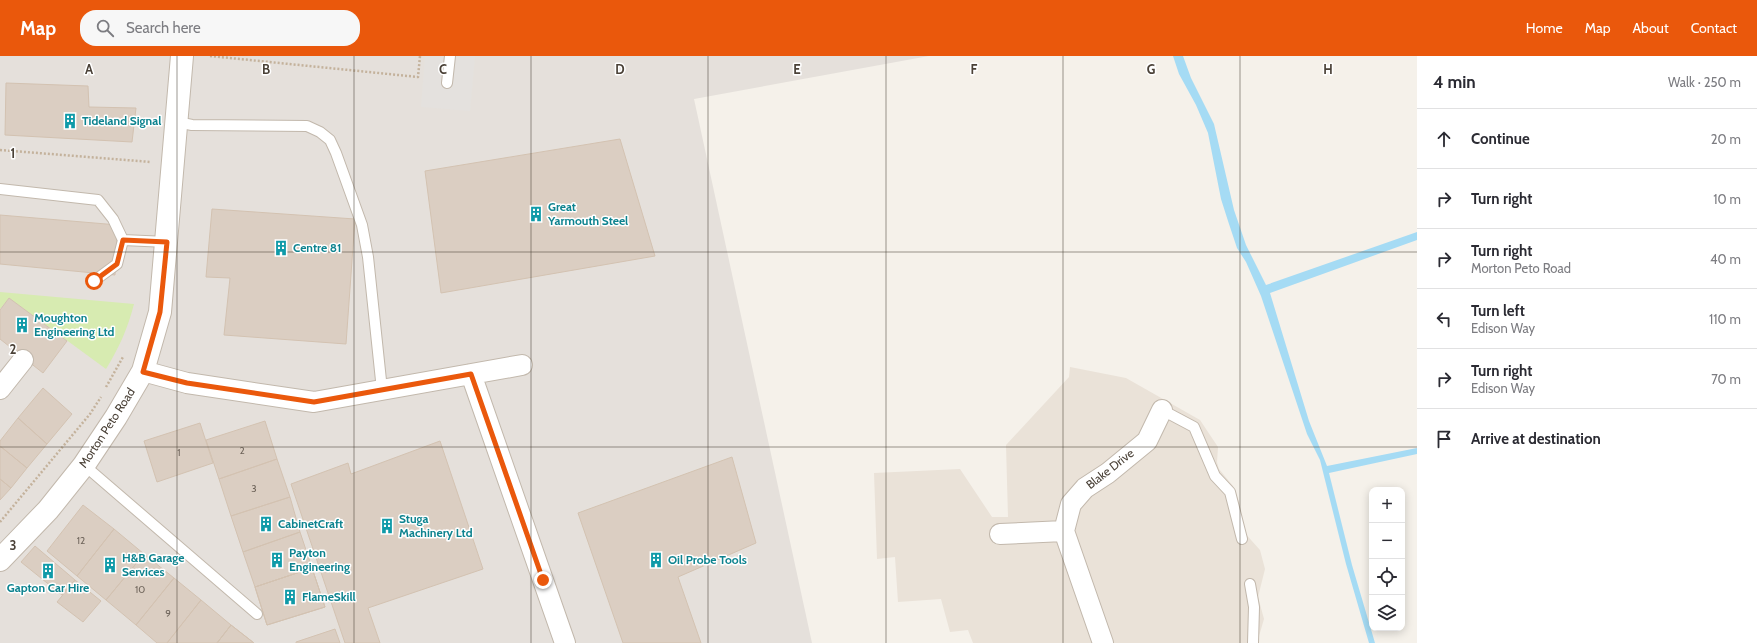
<!DOCTYPE html>
<html lang="en">
<head>
<meta charset="utf-8">
<style>
  :root { --surface:#fff; --page:#f7f7f7; --text:#2b2b33; --muted:#7c7c81; --line:#e1e1e2; --accent:#ea580c }
  body { margin:0; font-family:Cabin,sans-serif; background:var(--page); color:var(--text) }
  .controls { position:absolute; right:12px; bottom:12px; display:grid; overflow:hidden; border-radius:8px; box-shadow:0 2px 10px #0003 }
  .controls button { width:36px; height:36px; display:grid; place-items:center; padding:0; border:0; border-bottom:1px solid var(--line); background:var(--surface); color:var(--text); font:20px sans-serif }
  .stop { position:absolute; width:12px; height:12px; margin:-9px; border:3px solid #ea580c; border-radius:50%; background:#fff }
  .stop.end { background:#ea580c; border-color:#fff; box-shadow:0 1px 4px #0008 }
  .list { margin:0; padding:0; list-style:none }
  h2 { display:flex; justify-content:space-between; align-items:center; height:52px; margin:0; padding:0 16px; font-size:17px }
  h2 small { font-size:13px; font-weight:400; color:var(--muted) }
  .list li { display:grid; grid-template-columns:26px 1fr auto; gap:12px; align-items:center; box-sizing:border-box; height:60px; padding:0 16px; border-top:1px solid var(--line) }
  .list b { display:block; font-size:15px; white-space:nowrap }
  .list p { margin:0; font-size:13px; white-space:nowrap; color:var(--muted) }
  .list em { font-size:13px; font-style:normal; color:var(--muted) }
  .icon { flex:none; width:22px; height:22px; fill:none; stroke:currentColor; stroke-width:2; stroke-linecap:round; stroke-linejoin:round }
  .map { position:relative; flex:none; width:1417px; height:587px; overflow:hidden }
  header { display:flex; align-items:center; gap:24px; box-sizing:border-box; height:56px; padding:0 20px; background:var(--accent); color:#fff }
  header strong { font-size:19px }
  nav { display:flex; gap:22px; margin-inline-start:auto; font-size:14px }
  .search { width:280px; height:36px; background:var(--page); display:flex; align-items:center; gap:10px; box-sizing:border-box; padding:0 14px; border-radius:16px; color:var(--muted); font-size:15px }
  main { display:flex }
  aside { flex:1; background:var(--surface) }
  .map>svg:first-child { display:block }
  .residential { fill:#eae2d8 }
  .industrial { fill:#e5e0db }
  .green { fill:#d7ebb1 }
  .parking { fill:#e4e1de }
  .water { fill:#a5dbf4 }
  .building { fill:#dbcec2; stroke:#d3c2b1 }
  .lines { fill:none; stroke-linecap:round; stroke-linejoin:round }
  .service-casing { stroke:#c2b8ac; stroke-width:12 }
  .minor-casing { stroke:#c2b8ac; stroke-width:22 }
  .tertiary-casing { stroke:#c2b8ac; stroke-width:24 }
  .path { stroke:#c4b29c; stroke-width:2.5; stroke-dasharray:2 2; stroke-linecap:butt }
  .service { stroke:#fff; stroke-width:10 }
  .minor { stroke:#fff; stroke-width:20 }
  .tertiary { stroke:#fff; stroke-width:22 }
  .route { stroke:#ea580c; stroke-width:5 }
  .grid { fill:none; stroke:#4a4137; stroke-width:1; stroke-opacity:0.55 }
  .labels { text-anchor:middle; stroke-width:3; stroke-linejoin:round; paint-order:stroke }
  .number-label { font-size:10px; fill:#6e645a }
  .culture-label { font-size:12px; font-weight:bold; fill:#0d838f; stroke:#fff; text-anchor:start }
  .street-label { font-size:12px; fill:#4a4137; stroke:#fff }
  .grid-label { font-size:13px; text-anchor:middle; font-weight:bold; fill:#4a4137; stroke:#fff; stroke-width:3; stroke-linejoin:round; paint-order:stroke }
</style>
</head>
<body>
<header>
<strong>Map</strong>
<div class="search"><svg class="icon" aria-label="search" viewBox="0 0 24 24"><circle cx="10" cy="10" r="6"/><path d="M15 15l6 6"/></svg>Search here</div>
<nav><a>Home</a><a>Map</a><a>About</a><a>Contact</a></nav>
</header>
<main>
<div class="map">
<svg width="1417" height="587" viewBox="0 0 1417 587">
  <rect width="100%" height="100%" fill="#f5f1ea"/>
  <!-- residential -->
  <path class="residential" d="M1070,311L1126,322L1200,364L1218,391L1217,406L1219,413L1233,430L1239,446L1243,475L1260,494L1265,513L1258,541L1264,563L1257,587H973L968,574L950,576L941,543L898,546L895,501L877,503L874,417L960,413L992,461H1008L1006,389L1069,321Z"/>
  <!-- industrial -->
  <path class="industrial" d="M0,0H929L694,43L812,587H0Z"/>
  <!-- green -->
  <path class="green" d="M0,236L134,248C128,272 119,292 106,313L9,242L0,253Z"/>
  <!-- parking -->
  <path class="parking" d="M425,0H475L470,55L421,51Z"/>
  <!-- water -->
  <path class="water" d="M1173,0H1183L1191,22L1214,68L1234,154L1246,189L1266,229L1417,176V184L1270,237L1309,365L1327,410L1417,392V398L1329,417L1352,509L1375,587H1369L1346,508L1320,404L1307,378L1261,240L1246,206L1237,192L1228,165L1221,143L1208,77L1196,49L1179,18Z"/>
  <!-- building -->
  <path class="building" d="M6,27L88,30L89,51L136,52L132,86L5,79Z
    M620,83L655,200L441,237L425,115Z
    M212,153L355,163L346,288L224,279L230,222L206,221Z
    M0,159L118,169L115,219L0,208Z
    M9,242L67,285L43,317L0,283V254Z
    M43,332L72,358L47,388L18,362Z
    M18,362L47,388L27,412L0,390V385Z
    M265,365L277,403L219,423L206,384Z
    M200,367L213,407L157,426L144,385Z
    M440,385L483,513L368,552L380,587H345L291,428L348,407L351,418Z
    M0,390L27,412L11,432L0,423Z
    M732,401L756,487L678,521L701,587H623L578,457Z
    M277,403L290,441L231,460L219,423Z
    M0,423L11,432L0,444Z
    M290,441L300,476L243,496L231,460Z
    M83,449L114,473L77,520L47,495Z
    M114,473L144,498L106,544L77,520Z
    M300,476L312,512L255,531L243,496Z
    M35,490L75,524L62,539L21,506Z
    M144,498L174,522L136,569L106,544Z
    M312,512L325,551L267,569L255,531Z
    M312,512L325,551L267,569L255,531Z
    M174,522L201,544L167,587H157L136,569Z
    M75,524L101,545L83,566L57,546Z
    M201,544L231,569L217,587H167Z
    M231,569L254,587H217Z
    M231,569L254,587H217Z
    M335,573L340,587H296V586Z"/>
  <g class="lines">
    <defs>
      <path id="service" d="M447,27L450,0
        M177,66L192,69L307,70L320,76L330,84L336,97L362,169L368,201L382,334
        M0,133L98,144L113,163L123,184L167,186
        M94,225L117,208L123,184
        M1162,354L1194,371L1215,420L1230,436L1242,483
        M84,409L257,558
        M1250,528L1254,551L1253,587"/>
      <path id="minor" d="M143,315L187,327L314,346L522,309
        M471,318L565,587
        M0,333L23,304
        M1064,475L1103,587
        M1000,478L1064,475L1071,448L1085,432L1108,417L1147,385L1162,354"/>
      <path id="tertiary" d="M0,504L48,454L84,409L116,361L143,315L160,256L182,0"/>
    </defs>
    <!-- service casing -->
    <use href="#service" class="service-casing"/>
    <!-- minor casing -->
    <use href="#minor" class="minor-casing"/>
    <!-- tertiary casing -->
    <use href="#tertiary" class="tertiary-casing"/>
    <!-- path -->
    <path class="path" d="M210,0L418,21L420,0
      M0,94L151,106
      M106,331L123,301
      M0,466L90,358L101,341"/>
    <!-- service -->
    <use href="#service" class="service"/>
    <!-- minor -->
    <use href="#minor" class="minor"/>
    <!-- tertiary -->
    <use href="#tertiary" class="tertiary"/>
  </g>
  <g class="lines">
    <!-- route -->
    <path class="route" d="M94,225L117,208L123,184L167,186L160,256L143,316L187,327L314,346L471,318L543,524"/>
  </g>
  <!-- grid -->
  <path class="grid" d="M177,0V587M354,0V587M531,0V587M708,0V587M886,0V587M1063,0V587M1240,0V587M0,196H1417M0,391H1417"/>
  <!-- icons -->
  <defs>
    <symbol id="building-bare" viewBox="-9 -9 18 18"><path d="M-4-6H4V6H1V3H-1V6H-4ZM-2.5-4.3h1.7v1.8h-1.7ZM.8-4.3h1.7v1.8H.8ZM-2.5-1h1.7V.8h-1.7ZM.8-1h1.7V.8H.8Z" fill="#0f9aa8" stroke="#fff" stroke-width="2.5" paint-order="stroke"/></symbol>
  </defs>
  <g fill-rule="evenodd">
    <use href="#building-bare" x="59" y="54" width="22" height="22"/>
    <use href="#building-bare" x="525" y="147" width="22" height="22"/>
    <use href="#building-bare" x="270" y="181" width="22" height="22"/>
    <use href="#building-bare" x="11" y="258" width="22" height="22"/>
    <use href="#building-bare" x="255" y="457" width="22" height="22"/>
    <use href="#building-bare" x="376" y="459" width="22" height="22"/>
    <use href="#building-bare" x="266" y="493" width="22" height="22"/>
    <use href="#building-bare" x="645" y="493" width="22" height="22"/>
    <use href="#building-bare" x="99" y="498" width="22" height="22"/>
    <use href="#building-bare" x="37" y="504" width="22" height="22"/>
    <use href="#building-bare" x="279" y="530" width="22" height="22"/>
  </g>
  <g class="labels">
    <!-- number labels -->
    <g class="number-label">
      <text x="242" y="398">2</text>
      <text x="179" y="400">1</text>
      <text x="254" y="436">3</text>
      <text x="81" y="488">12</text>
      <text x="140" y="537">10</text>
      <text x="168" y="561">9</text>
    </g>
    <!-- culture labels -->
    <g class="culture-label">
      <text x="82" y="69">Tideland Signal</text>
      <text x="548" y="155">Great<tspan x="548" dy="14">Yarmouth Steel</tspan></text>
      <text x="293" y="196">Centre 81</text>
      <text x="34" y="266">Moughton<tspan x="34" dy="14">Engineering Ltd</tspan></text>
      <text x="399" y="467">Stuga<tspan x="399" dy="14">Machinery Ltd</tspan></text>
      <text x="278" y="472">CabinetCraft</text>
      <text x="289" y="501">Payton<tspan x="289" dy="14">Engineering</tspan></text>
      <text x="122" y="506">H&amp;B Garage<tspan x="122" dy="14">Services</tspan></text>
      <text x="668" y="508">Oil Probe Tools</text>
      <text x="48" y="536" text-anchor="middle">Gapton Car Hire</text>
      <text x="302" y="545">FlameSkill</text>
    </g>
    <!-- street labels -->
    <g class="street-label">
      <text transform="translate(107 372) rotate(-57)" y="4">Morton Peto Road</text>
      <text transform="translate(1110 413) rotate(-38)" y="4">Blake Drive</text>
    </g>
  </g>
  <g class="grid-label">
    <text x="89" y="18">A</text>
    <text x="266" y="18">B</text>
    <text x="443" y="18">C</text>
    <text x="620" y="18">D</text>
    <text x="797" y="18">E</text>
    <text x="974" y="18">F</text>
    <text x="1151" y="18">G</text>
    <text x="1328" y="18">H</text>
    <text x="13" y="102">1</text>
    <text x="13" y="298">2</text>
    <text x="13" y="494">3</text>
  </g>
</svg>
<div class="controls">
<button>+</button>
<button>−</button>
<button><svg class="icon" aria-label="locate" viewBox="0 0 24 24"><circle cx="12" cy="12" r="6"/><path d="M12 2v4M12 18v4M2 12h4M18 12h4"/></svg></button>
<button><svg class="icon" aria-label="layers" viewBox="0 0 24 24"><path d="M12 4l9 5-9 5-9-5zM3 14l9 5 9-5"/></svg></button>
</div>
<div class="stop" style="left:94px;top:225px"></div>
<div class="stop end" style="left:543px;top:524px"></div>
</div>
<aside>
<h2>4 min<small>Walk · 250 m</small></h2>
<ul class="list">
<li><svg class="icon" aria-label="ahead" viewBox="0 0 24 24"><path d="M12 20V5M6 11l6-6 6 6"/></svg><div><b>Continue</b></div><em>20 m</em></li>
<li><svg class="icon" aria-label="right" viewBox="0 0 24 24"><path d="M7 20v-9h11M14 6l5 5-5 5"/></svg><div><b>Turn right</b></div><em>10 m</em></li>
<li><svg class="icon" aria-label="right" viewBox="0 0 24 24"><path d="M7 20v-9h11M14 6l5 5-5 5"/></svg><div><b>Turn right</b><p>Morton Peto Road</p></div><em>40 m</em></li>
<li><svg class="icon" aria-label="left" viewBox="0 0 24 24"><path d="M17 20v-9H6M10 6l-5 5 5 5"/></svg><div><b>Turn left</b><p>Edison Way</p></div><em>110 m</em></li>
<li><svg class="icon" aria-label="right" viewBox="0 0 24 24"><path d="M7 20v-9h11M14 6l5 5-5 5"/></svg><div><b>Turn right</b><p>Edison Way</p></div><em>70 m</em></li>
<li><svg class="icon" aria-label="arrive" viewBox="0 0 24 24"><path d="M6 21V4h12l-3 4 3 4H6"/></svg><div><b>Arrive at destination</b></div></li>
</ul>
</aside>
</main>
</body>
</html>
